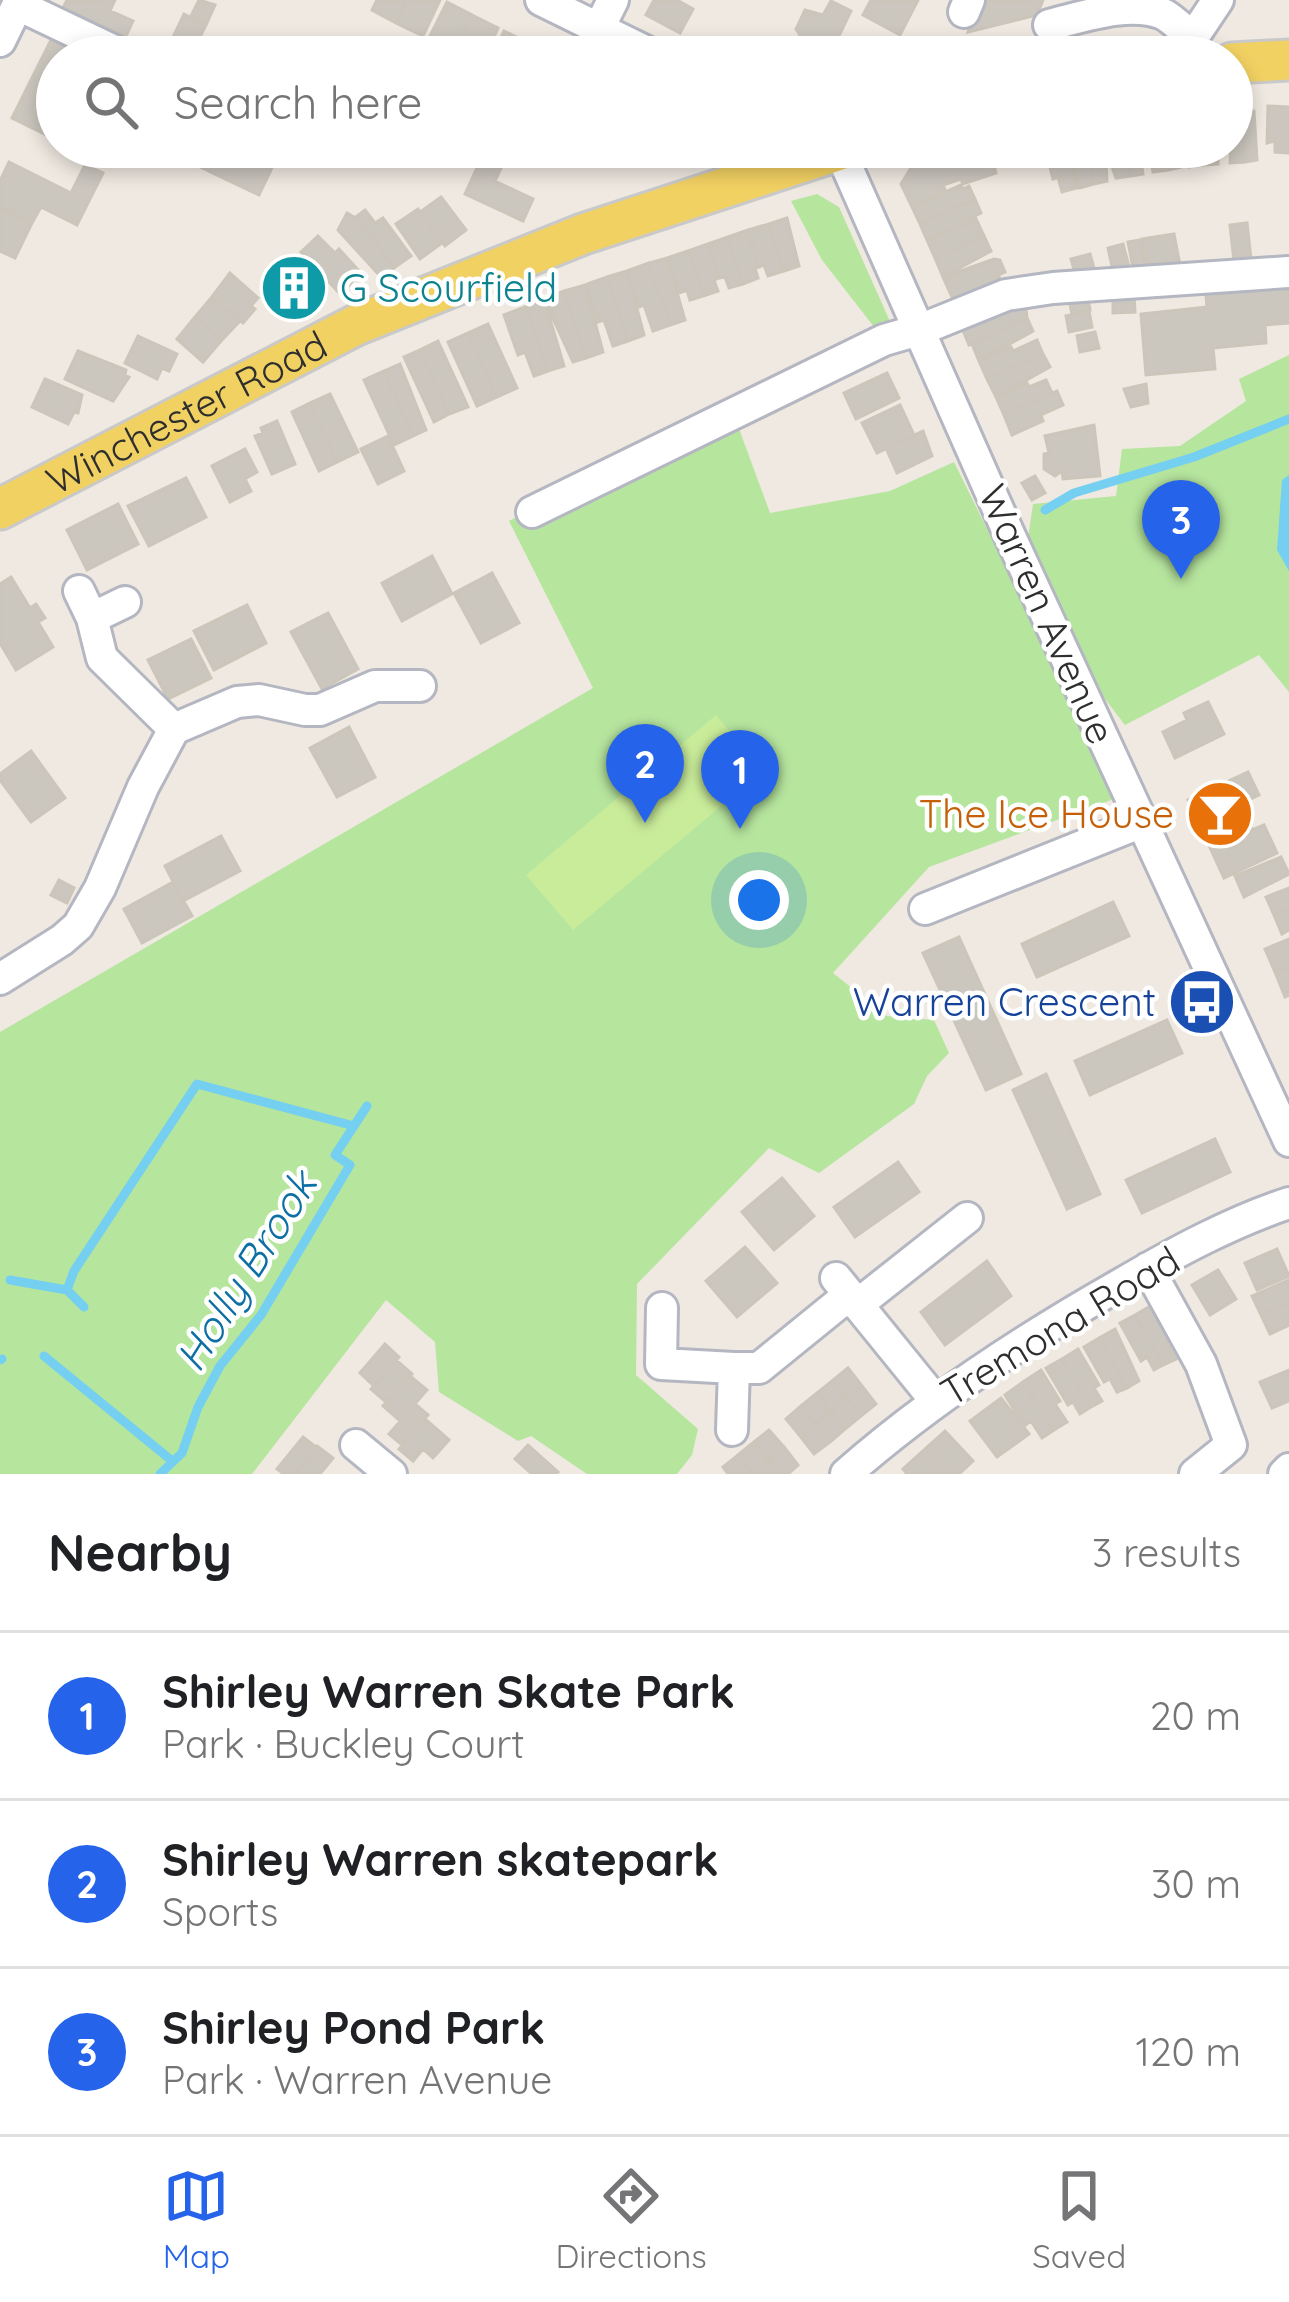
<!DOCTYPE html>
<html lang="en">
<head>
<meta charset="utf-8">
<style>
  :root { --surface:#fff; --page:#f2f2f2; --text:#202124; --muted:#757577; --line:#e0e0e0; --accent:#2563eb }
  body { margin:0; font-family:Quicksand,sans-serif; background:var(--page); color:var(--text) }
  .you { position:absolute; left:759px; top:900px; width:42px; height:42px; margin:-30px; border:9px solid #fff; border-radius:50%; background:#1a73e8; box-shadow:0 0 0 18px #1a73e833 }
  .badge { display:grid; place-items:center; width:78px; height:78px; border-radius:50%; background:var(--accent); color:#fff; font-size:39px; font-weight:700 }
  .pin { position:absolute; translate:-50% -99px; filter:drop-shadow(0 3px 6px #0008) }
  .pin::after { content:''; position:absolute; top:63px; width:42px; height:36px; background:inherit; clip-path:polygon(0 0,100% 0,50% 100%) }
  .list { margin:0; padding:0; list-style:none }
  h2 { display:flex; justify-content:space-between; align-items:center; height:156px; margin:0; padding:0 48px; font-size:51px }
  h2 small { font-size:39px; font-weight:400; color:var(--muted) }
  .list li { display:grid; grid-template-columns:78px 1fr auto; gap:36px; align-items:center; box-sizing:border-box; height:168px; padding:0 48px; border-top:3px solid var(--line) }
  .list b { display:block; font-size:45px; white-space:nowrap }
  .list p { margin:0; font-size:39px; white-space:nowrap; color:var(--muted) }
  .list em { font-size:39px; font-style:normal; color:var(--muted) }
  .icon { flex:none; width:66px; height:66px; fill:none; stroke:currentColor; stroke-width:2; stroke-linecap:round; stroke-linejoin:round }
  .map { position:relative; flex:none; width:1289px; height:1474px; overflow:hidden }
  .search { position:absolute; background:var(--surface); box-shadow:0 6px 18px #0003; left:36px; right:36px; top:36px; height:132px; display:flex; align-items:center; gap:30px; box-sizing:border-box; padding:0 42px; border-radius:66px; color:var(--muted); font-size:45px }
  .sheet { height:660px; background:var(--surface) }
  nav { display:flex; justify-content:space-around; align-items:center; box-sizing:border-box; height:168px; border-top:3px solid var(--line); background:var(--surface); font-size:33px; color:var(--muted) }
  nav a { display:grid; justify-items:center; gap:6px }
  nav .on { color:var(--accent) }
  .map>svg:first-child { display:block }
  .green { fill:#b6e59e }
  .pitch { fill:#c9ec9a }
  .water { fill:#75cff0 }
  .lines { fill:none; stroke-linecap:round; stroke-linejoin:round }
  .stream { stroke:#75cff0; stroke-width:9 }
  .building { fill:#cbc7bf; stroke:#cbc5ba; stroke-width:3 }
  .minor-casing { stroke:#b4b7c1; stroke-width:36 }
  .major-casing { stroke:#c9c9c9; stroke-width:45 }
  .minor { stroke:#fff; stroke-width:30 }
  .major { stroke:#f2d163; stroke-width:39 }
  .labels { text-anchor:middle; stroke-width:9; stroke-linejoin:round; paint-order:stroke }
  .culture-label { font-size:39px; fill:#0d838f; stroke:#fff; text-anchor:start }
  .street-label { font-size:39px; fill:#2e2e2e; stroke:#fff }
  .food-label { font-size:39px; fill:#c56008; stroke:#fff; text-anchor:end }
  .transit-label { font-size:39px; fill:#164399; stroke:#fff; text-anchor:end }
  .water-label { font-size:42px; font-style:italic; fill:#0d6fa3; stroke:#fff }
</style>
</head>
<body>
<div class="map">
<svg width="1289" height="1474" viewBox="0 0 1289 1474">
  <rect width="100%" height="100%" fill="#efe9e1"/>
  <!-- green -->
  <path class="green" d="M817,194L839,207L892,326L878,332L822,260L791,201Z
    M1289,355V692L1259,655L1125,725L1095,686L1067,618L1046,584L1028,538L1033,504L1116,496L1122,449L1180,446L1246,401L1239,379Z
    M731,407L770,513L890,491L954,462L1093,744L1122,796L929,867L833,973L887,1016L934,1020L949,1053L927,1076L914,1104L819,1173L769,1148L637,1284L636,1375L698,1429L692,1455L677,1474H587L531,1436L518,1441L439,1392L435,1342L386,1300L252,1474H0V1032L593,688L509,521Z"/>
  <!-- pitch -->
  <path class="pitch" d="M716,715L763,771L573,930L526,875Z"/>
  <!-- water -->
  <path class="water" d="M1289,475V571L1277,550L1282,480Z"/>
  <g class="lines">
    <!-- stream -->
    <path class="stream" d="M1045,510L1074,493L1194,457L1289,419
      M10,1280L67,1290
      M84,1307L67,1290L74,1271L197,1084L354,1126
      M44,1356L171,1460
      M0,1360L2,1359
      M160,1474L182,1453L198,1407L220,1366L261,1315L350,1165L335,1155L367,1106"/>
  </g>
  <!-- building -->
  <path class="building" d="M67,0H115L110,11L133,21L126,36L63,8Z
    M199,0L215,5L206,25L190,18Z
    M377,0H407L396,23L372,10Z
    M407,0H440L423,36L396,23Z
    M654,0H677L693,9L680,33L646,15Z
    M871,0H918L900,35L863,15Z
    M982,0H1043L1037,15L968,32Z
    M831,1L851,11L835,44L861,57H788L800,35L796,29L805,10L823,15Z
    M447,2L472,15L455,50L429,38Z
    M184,14L206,25L190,57H172L165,54Z
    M472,15L498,28L485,57H469L455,50Z
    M504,31L529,43L522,57H492Z
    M55,32L107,57H57V140L12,118Z
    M201,40L217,48L212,57H192Z
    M529,43L556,56L555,57H522Z
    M1268,106L1289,107L1288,153L1275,152V141L1267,143Z
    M1254,111L1257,160L1245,162L1242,112Z
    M1232,112H1242L1245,162L1230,163Z
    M174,147H256L277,157L259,195L171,153Z
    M659,147H687L682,158Z
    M974,147H995L999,164L994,166L996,173L963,184L961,179L943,185L946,192L912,207L901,184L914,163Z
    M1045,147H1067L1077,188L1062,192L1058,177L1053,179Z
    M1067,147H1085L1094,184L1080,188Z
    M1085,147H1105L1107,181L1094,184Z
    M1105,147H1126L1131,176L1116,178Z
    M1126,147H1144L1145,154L1140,155L1143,174L1131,176Z
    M1144,147H1165L1169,170L1153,172L1150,153L1145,154Z
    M1165,147H1183L1179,151L1181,167L1169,170Z
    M1183,147H1202L1204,165L1189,167L1188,149Z
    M1202,147H1219L1218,164L1204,165Z
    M482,157L502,166L495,181L533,199L523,221L465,194Z
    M9,162L71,193L85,165L103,173L77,225L41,207L32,223L0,207V181Z
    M961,185L963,189L969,186L975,199L920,224L912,207Z
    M441,197L466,230L445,246L420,212Z
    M975,199L981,213L975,216L976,219L927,240L920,224Z
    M0,207L32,223L15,258L0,251Z
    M418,209L442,243L420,259L396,224Z
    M365,210L375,223L383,218L411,256L394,268L357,216Z
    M347,213L359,220L394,268L381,277L338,230Z
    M787,218L799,266L784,271L769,224Z
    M976,219L984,236L935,258L927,240Z
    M1247,223L1251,259L1234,261L1230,225Z
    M769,224L784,271L768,276L764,265L759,267L748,230Z
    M748,230L759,267L755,268L758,278L743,284L728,237Z
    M1174,234L1180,265L1147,270L1142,239Z
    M318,236L335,253L339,249L360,272L341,295L301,252Z
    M984,236L991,251L943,277L935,258Z
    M728,237L743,284L729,288L725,277L719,278L708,244Z
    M1140,240L1145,266L1133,268L1128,242Z
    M708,244L719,278L714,280L718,291L703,296L688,251Z
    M1123,244L1129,267L1113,271L1108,248Z
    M688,251L703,296L690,300L687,290L679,293L667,258Z
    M1090,254L1096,275L1077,280L1071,259Z
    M667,258L685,320L670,325L649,263Z
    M994,259L1000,260L1005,272L998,275L1004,287L957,308L943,277Z
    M297,261L318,275L291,315L270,300Z
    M649,263L670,325L653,331L644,305L639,307L627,271Z
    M627,271L644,335L628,341L607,277Z
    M230,273L258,298L251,306L255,309L243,323L211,298Z
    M607,277L628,341L613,346L604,320L598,322L585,285Z
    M1289,284V323L1265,325L1266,343L1213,348L1215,369L1146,375L1141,314L1207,307L1205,285Z
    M585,285L603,352L586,358L564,291Z
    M564,291L586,358L573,362L544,299Z
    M1087,292L1090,310L1072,314L1068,296Z
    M1134,293L1135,312L1113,313V294Z
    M211,298L240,321L222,340L195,317Z
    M544,299L564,366L548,371L525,307Z
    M1025,300L1027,318L969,345L960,323Z
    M525,307L548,371L534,376L525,352L518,355L504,315Z
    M1089,311L1092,327L1069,332L1066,316Z
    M195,317L222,340L203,362L177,339Z
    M1027,318L1033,331L979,361L972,344Z
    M488,324L517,388L497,397L468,333Z
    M1095,332L1099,348L1080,352L1077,336Z
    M468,333L497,397L477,406L448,342Z
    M138,336L177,354L169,371L162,368L157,379L125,363Z
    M1037,340L1043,354L987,379L979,361L1011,347L1013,351Z
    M438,341L468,407L449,414L420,350Z
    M420,350L449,414L434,422L404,357Z
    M78,351L126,370L125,375L129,377L113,401L65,379Z
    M1043,354L1050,367L996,397L987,379Z
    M400,364L426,430L413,436L384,371Z
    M384,371L413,436L394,445L364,380Z
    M887,373L899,398L856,419L844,393Z
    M45,379L82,395L78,413L74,412L68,424L32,407Z
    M1046,380L1052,393L1004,415L996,397L1027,383L1029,387Z
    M1146,384L1148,403L1131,407L1124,389Z
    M1057,391L1063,405L1041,415L1043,421L1012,435L1004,415Z
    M330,394L358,452L337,462L310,403Z
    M310,403L337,462L319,471L292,412Z
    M900,405L914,435L877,453L862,423Z
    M277,421L295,464L272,474L255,436L263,433L261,428Z
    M1094,425L1100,476L1063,479L1062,471L1055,476L1044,469V454L1049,453L1045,436Z
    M923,431L932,456L897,473L886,448Z
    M388,436L404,471L378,484L361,449Z
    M245,449L257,472L245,479L251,491L230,502L212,466Z
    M1035,476L1045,493L1032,500L1022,483Z
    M186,478L206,517L149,546L128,506Z
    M118,504L138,544L87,570L67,530Z
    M432,556L452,594L402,621L382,583Z
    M492,573L519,623L481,643L454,593Z
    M11,577L30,608L36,604L45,618L38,622L53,647L16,670L0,643V584Z
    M247,605L266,643L214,670L194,631Z
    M328,613L358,669L322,689L291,632Z
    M191,639L211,678L168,699L148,660Z
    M1208,702L1224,734L1175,758L1163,732L1187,720L1184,713Z
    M349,727L375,777L337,797L310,748Z
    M31,751L65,798L31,822L0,780V774Z
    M1248,772L1259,795L1240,804L1252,830L1264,825L1277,853L1224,878L1188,800Z
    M221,836L240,871L183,901L165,866Z
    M1281,857L1289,874L1244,897L1235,876Z
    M59,880L74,888L67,903L51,895Z
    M173,882L192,916L142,943L124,909Z
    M1289,888V909L1274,915L1266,897Z
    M1113,902L1129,936L1037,977L1022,944Z
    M1289,909V930L1282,934L1274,915Z
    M959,937L1021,1074L986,1090L923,953Z
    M1289,939V967L1275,972L1265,949Z
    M1289,967V995L1285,997L1275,972Z
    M1167,1020L1182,1053L1090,1095L1075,1061Z
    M1046,1074L1100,1194L1067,1209L1013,1090Z
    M1215,1139L1230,1172L1142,1213L1126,1180Z
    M898,1162L919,1192L855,1237L834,1207Z
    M782,1178L814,1216L774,1250L742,1212Z
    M745,1247L777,1283L737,1317L706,1281Z
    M1277,1249L1289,1276L1257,1290L1245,1263Z
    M987,1261L1011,1296L945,1345L921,1312Z
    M1218,1270L1236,1299L1210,1315L1192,1285Z
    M1289,1280V1302L1261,1315L1252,1296Z
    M1289,1302V1325L1270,1334L1261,1315Z
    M1152,1305L1173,1341L1167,1342L1176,1359L1163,1365L1135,1315Z
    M1135,1315L1163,1365L1154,1370L1147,1357L1141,1361L1120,1323Z
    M1115,1329L1139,1381L1127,1388L1099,1338Z
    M1099,1338L1127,1388L1117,1392L1110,1379L1104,1382L1084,1347Z
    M385,1344L399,1357L374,1386L360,1373Z
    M1078,1349L1099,1385L1094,1388L1102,1401L1091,1407L1062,1359Z
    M1062,1359L1091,1407L1080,1414L1073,1402L1068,1405L1046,1368Z
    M396,1360L412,1374L387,1403L371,1389Z
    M848,1368L862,1386L847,1398L832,1381Z
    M1041,1370L1060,1401L1055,1404L1067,1422L1054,1430L1023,1382Z
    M1289,1370V1401L1272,1408L1260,1382Z
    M410,1376L427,1390L400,1421L383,1406Z
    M832,1381L847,1398L831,1411L817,1393Z
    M1023,1382L1054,1430L1042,1438L1031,1421L1024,1426L1005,1395Z
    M862,1386L876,1404L861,1416L847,1398Z
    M817,1393L831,1411L815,1424L801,1406Z
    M847,1398L861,1416L845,1429L831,1411Z
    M1001,1398L1029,1434L997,1457L970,1421Z
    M415,1404L428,1415L402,1445L389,1434Z
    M801,1406L815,1424L800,1436L786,1419Z
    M831,1411L845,1429L830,1442L815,1424Z
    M425,1419L449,1440L433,1458L423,1449L413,1461L399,1449Z
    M815,1424L830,1442L814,1454L800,1436Z
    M769,1430L784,1447L768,1460L754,1442Z
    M945,1431L973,1461L959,1474H948L925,1449Z
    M303,1437L317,1448L296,1474H284L277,1469Z
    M754,1442L768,1460L753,1473L738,1455Z
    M528,1445L558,1472L556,1474H532L515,1459Z
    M317,1446L333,1458L320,1474H296Z
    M784,1447L798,1465L788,1474H780L768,1460Z
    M925,1449L948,1474H907L903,1469Z
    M738,1455L753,1473L751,1474H728L723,1467Z
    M768,1460L780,1474H754L753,1473Z"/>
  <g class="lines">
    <defs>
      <path id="minor" d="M541,0L657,57
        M18,5L127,57
        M964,12L969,0
        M1049,25C1082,17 1130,0 1163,14C1173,19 1184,31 1193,38
        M599,28L613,0
        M0,41L20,0
        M1180,57L1218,0
        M835,147L839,149L1009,534L1289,1141
        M532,512L884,340L922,329L1006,295L1053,288L1289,272
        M79,591L92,618L102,658L174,729
        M92,618L125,602
        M925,909L1142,822
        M0,979L62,940L78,926L100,888L143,787L174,729L237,702L259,700L305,710H320L375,686H420
        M1148,1268L1201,1364L1231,1445L1195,1474
        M836,1278L935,1400
        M857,1305L967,1218
        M662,1308L661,1364L734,1368
        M732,1430L734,1368H759L849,1295
        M356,1445L391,1474
        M846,1474C930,1400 1024,1339 1121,1284C1174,1253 1231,1222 1289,1203
        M1284,1474L1289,1469"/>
      <g id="major">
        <path d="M1232,63L1289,60"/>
        <path id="s1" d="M0,509L356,325L583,234L849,147"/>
      </g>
    </defs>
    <!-- minor casing -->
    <use href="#minor" class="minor-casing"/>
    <!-- major casing -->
    <use href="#major" class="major-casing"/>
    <!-- minor -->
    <use href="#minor" class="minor"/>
    <!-- major -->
    <use href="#major" class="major"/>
  </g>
  <!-- icons -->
  <defs>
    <symbol id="building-disc" viewBox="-11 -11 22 22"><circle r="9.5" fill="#0f9aa8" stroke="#fff"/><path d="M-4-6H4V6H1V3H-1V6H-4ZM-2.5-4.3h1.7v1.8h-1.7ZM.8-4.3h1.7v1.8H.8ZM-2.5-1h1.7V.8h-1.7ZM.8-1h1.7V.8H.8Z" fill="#fff"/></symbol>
    <symbol id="bar-disc" viewBox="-11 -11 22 22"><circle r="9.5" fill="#e8710a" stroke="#fff"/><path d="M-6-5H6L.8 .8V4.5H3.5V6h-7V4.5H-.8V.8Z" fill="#fff"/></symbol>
    <symbol id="bus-disc" viewBox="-11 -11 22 22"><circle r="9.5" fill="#1a4fb4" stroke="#fff"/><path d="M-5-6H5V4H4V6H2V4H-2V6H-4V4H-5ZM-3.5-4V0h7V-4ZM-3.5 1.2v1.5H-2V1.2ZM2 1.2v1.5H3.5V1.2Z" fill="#fff"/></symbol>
  </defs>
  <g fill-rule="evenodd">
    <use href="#building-disc" x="256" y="250" width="76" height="76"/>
    <use href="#bar-disc" x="1182" y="776" width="76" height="76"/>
    <use href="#bus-disc" x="1164" y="964" width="76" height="76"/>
  </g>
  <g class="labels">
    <!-- culture labels -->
    <g class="culture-label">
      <text x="340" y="302">G Scourfield</text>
    </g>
    <!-- street labels -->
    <g class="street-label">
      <text dy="14" stroke="none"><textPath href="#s1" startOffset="210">Winchester Road</textPath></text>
      <text transform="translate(1047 614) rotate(66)" y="14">Warren Avenue</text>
      <text transform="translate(1060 1326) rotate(-31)" y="14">Tremona Road</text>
    </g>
    <!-- food labels -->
    <g class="food-label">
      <text x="1174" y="828">The Ice House</text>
    </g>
    <!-- transit labels -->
    <g class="transit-label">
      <text x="1156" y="1016">Warren Crescent</text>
    </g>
    <!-- water labels -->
    <g class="water-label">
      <text transform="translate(246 1271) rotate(-58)" y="15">Holly Brook</text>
    </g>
  </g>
</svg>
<div class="you"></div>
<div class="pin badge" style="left:740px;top:829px">1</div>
<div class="pin badge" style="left:645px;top:823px">2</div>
<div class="pin badge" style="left:1181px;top:579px">3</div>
<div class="search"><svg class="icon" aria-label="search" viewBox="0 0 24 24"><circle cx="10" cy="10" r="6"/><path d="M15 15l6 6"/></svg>Search here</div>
</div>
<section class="sheet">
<h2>Nearby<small>3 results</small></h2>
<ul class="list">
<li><span class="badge">1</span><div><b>Shirley Warren Skate Park</b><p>Park · Buckley Court</p></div><em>20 m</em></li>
<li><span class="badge">2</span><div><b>Shirley Warren skatepark</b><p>Sports</p></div><em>30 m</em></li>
<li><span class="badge">3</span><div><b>Shirley Pond Park</b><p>Park · Warren Avenue</p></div><em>120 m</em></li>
</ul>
</section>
<nav>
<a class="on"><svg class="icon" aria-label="map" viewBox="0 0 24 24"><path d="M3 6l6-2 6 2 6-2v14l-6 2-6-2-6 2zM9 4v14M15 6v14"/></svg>Map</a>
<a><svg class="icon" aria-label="directions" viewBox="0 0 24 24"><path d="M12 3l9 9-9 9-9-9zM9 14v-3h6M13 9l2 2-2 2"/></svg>Directions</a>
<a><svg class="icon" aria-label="saved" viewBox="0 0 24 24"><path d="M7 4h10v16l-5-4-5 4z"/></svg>Saved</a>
</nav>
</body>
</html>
